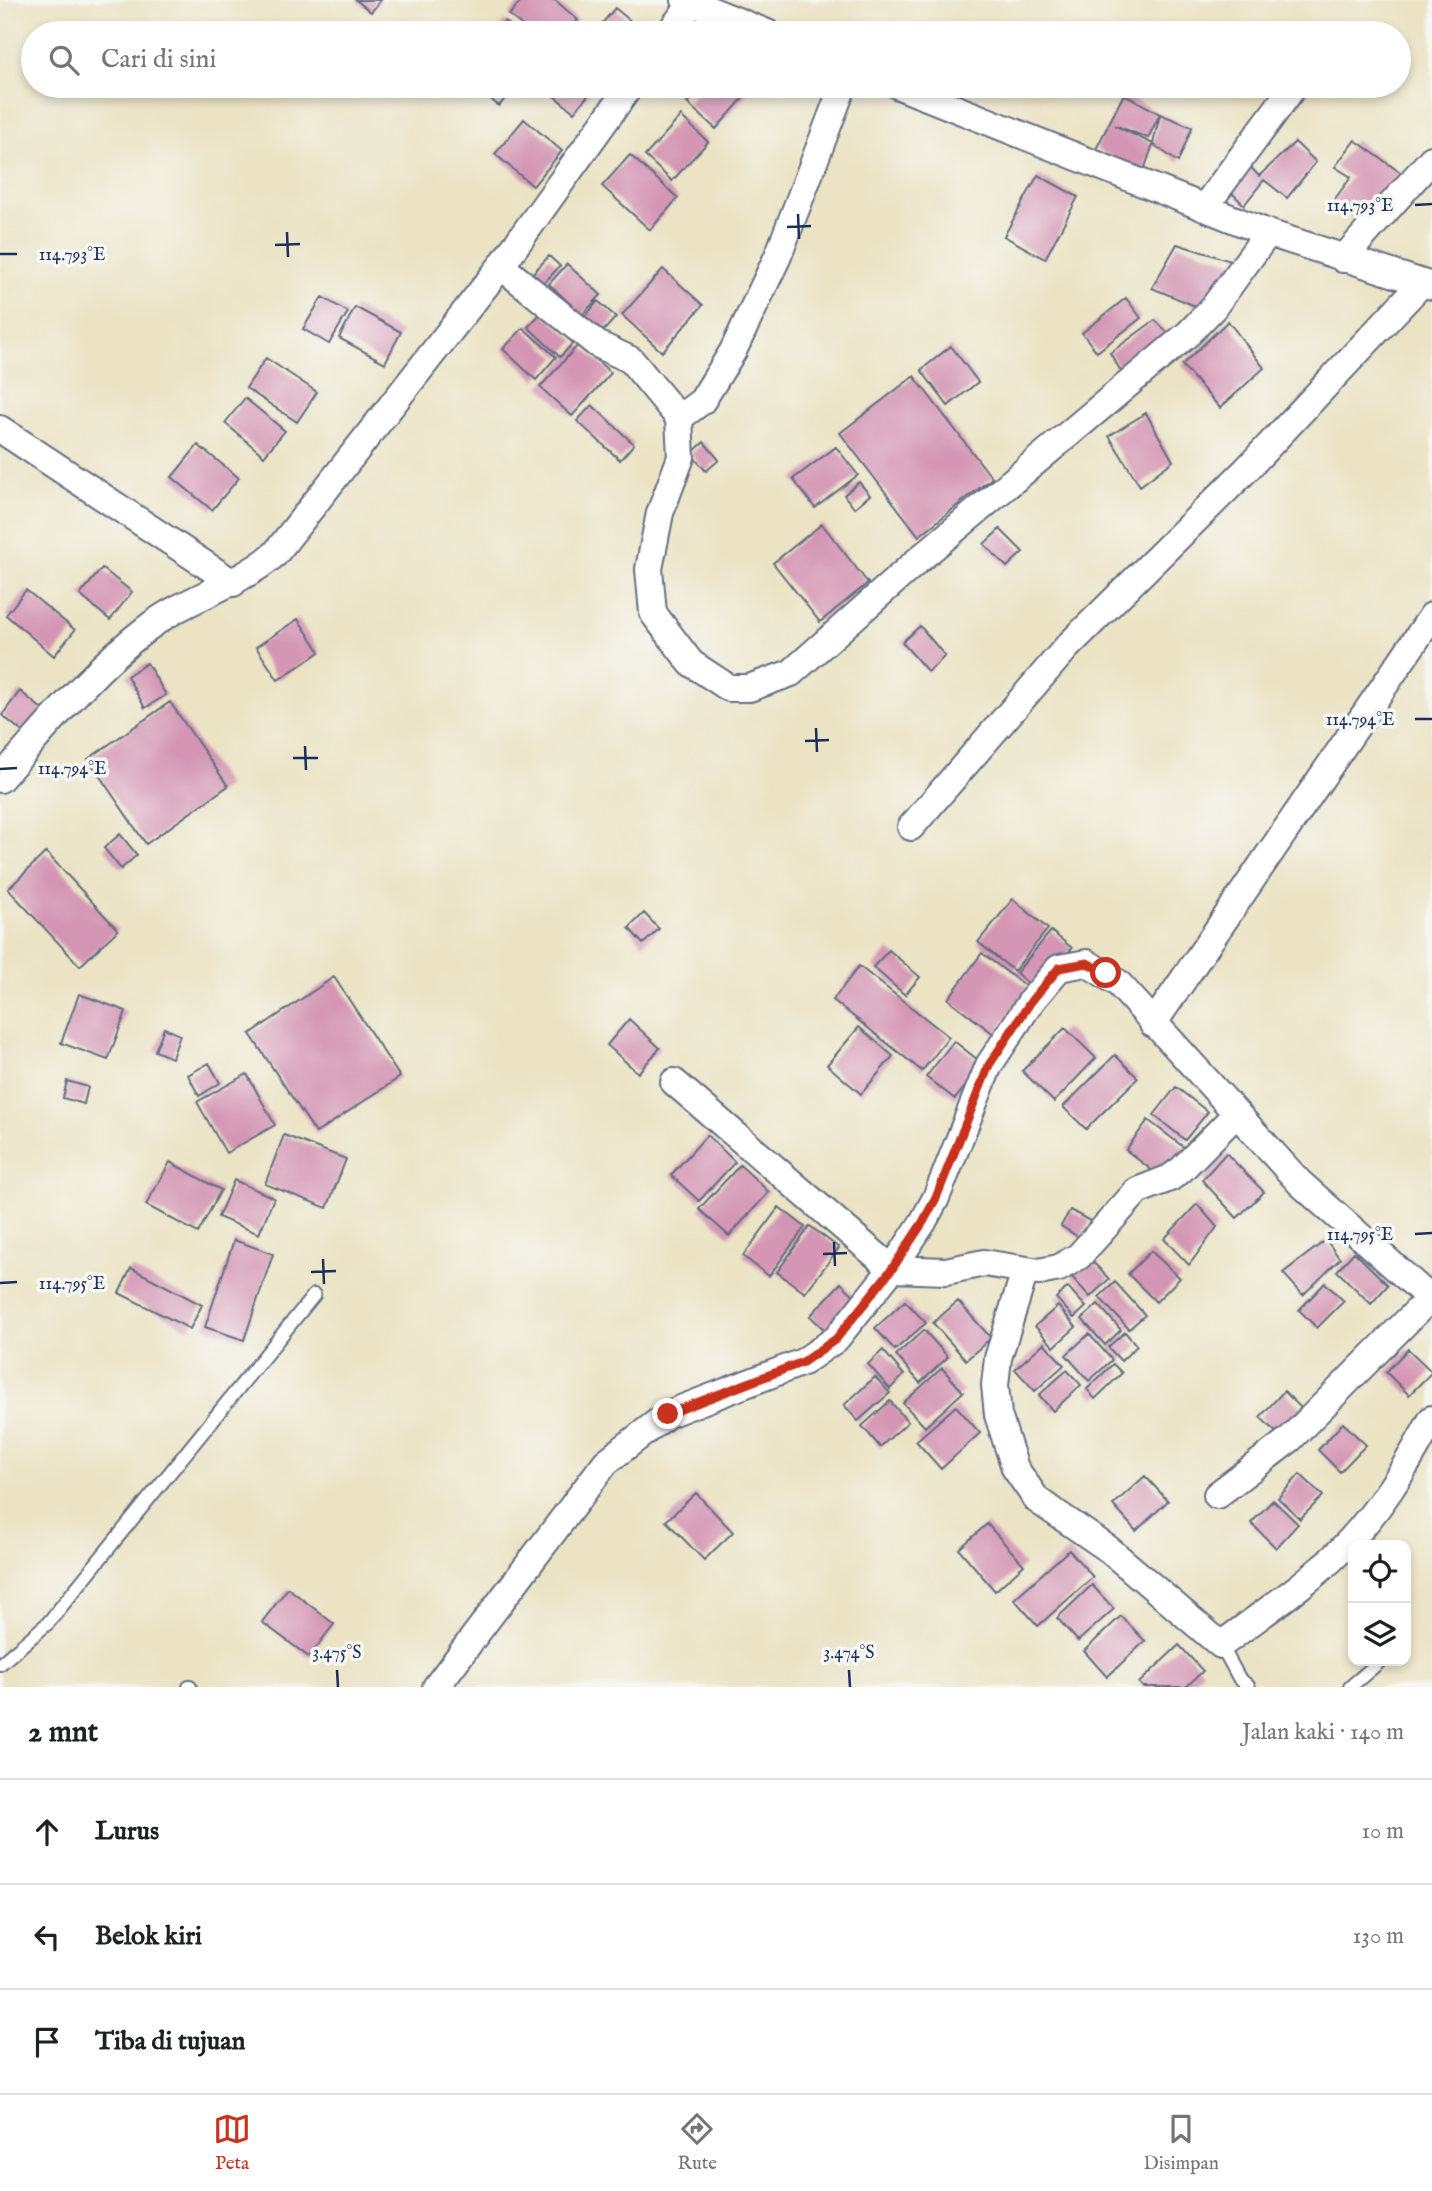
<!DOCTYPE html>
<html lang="id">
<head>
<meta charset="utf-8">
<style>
  :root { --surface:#fff; --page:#f2f2f2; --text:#202124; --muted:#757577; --line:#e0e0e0; --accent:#c8321e }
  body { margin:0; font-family:"IM FELL English",serif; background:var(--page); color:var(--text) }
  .controls { position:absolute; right:21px; bottom:21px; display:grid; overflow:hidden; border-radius:14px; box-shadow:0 4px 10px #0003 }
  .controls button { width:63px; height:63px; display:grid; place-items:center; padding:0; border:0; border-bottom:2px solid var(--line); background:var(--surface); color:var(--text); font:35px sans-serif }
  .stop { position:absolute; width:21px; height:21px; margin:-16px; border:5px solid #c8321e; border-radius:50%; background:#fff }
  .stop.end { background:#c8321e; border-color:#fff; box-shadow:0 2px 7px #0008 }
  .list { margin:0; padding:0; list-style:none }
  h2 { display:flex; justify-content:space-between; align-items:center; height:91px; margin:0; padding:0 28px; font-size:30px }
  h2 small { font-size:23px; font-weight:400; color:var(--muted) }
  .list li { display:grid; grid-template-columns:46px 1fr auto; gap:21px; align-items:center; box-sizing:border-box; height:105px; padding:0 28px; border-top:2px solid var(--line) }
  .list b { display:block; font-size:26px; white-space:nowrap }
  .list em { font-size:23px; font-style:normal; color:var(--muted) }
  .icon { flex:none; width:38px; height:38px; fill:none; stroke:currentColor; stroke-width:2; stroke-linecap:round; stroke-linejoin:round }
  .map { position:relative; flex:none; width:1432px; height:1687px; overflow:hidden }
  .search { position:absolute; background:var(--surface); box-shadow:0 4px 10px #0003; left:21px; right:21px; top:21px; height:77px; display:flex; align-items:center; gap:18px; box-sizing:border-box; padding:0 24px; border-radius:38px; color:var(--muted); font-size:26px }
  .sheet { height:406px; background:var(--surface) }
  nav { display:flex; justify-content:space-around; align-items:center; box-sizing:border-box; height:98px; border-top:2px solid var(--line); background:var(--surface); font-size:19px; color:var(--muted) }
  nav a { display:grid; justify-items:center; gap:4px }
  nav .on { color:var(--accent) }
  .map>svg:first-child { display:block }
  .building { fill:#d496b4; fill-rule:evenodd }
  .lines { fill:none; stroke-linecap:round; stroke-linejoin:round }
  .service-casing { stroke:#646e82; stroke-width:16 }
  .minor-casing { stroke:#646e82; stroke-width:30 }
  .service { stroke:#fff; stroke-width:12 }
  .minor { stroke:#fff; stroke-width:26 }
  .route { stroke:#c8321e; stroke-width:9 }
  .ticks { fill:none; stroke:#1b2f5e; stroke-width:2.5 }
  .ticks-label { font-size:18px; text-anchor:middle; fill:#1b2f5e; stroke:#f6f6f2; stroke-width:7; stroke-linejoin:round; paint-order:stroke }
</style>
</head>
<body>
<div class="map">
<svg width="1432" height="1687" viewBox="0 0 1432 1687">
  <rect width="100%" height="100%" fill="#f6f6f2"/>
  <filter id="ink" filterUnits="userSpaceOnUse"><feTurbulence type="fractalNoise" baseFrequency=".0143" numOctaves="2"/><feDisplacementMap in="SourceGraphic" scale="14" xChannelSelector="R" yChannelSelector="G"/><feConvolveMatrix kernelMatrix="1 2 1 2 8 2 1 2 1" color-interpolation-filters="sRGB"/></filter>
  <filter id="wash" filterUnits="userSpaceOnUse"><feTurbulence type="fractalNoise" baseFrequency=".00686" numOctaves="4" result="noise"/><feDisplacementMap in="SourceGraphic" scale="28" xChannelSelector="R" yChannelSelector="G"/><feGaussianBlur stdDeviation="1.57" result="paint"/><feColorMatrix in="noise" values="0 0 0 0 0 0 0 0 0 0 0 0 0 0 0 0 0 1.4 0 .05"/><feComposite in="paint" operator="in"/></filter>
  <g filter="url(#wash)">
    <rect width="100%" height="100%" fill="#ebe3c4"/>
    <g id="blocks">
      <!-- building -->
      <path class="building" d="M356,0H381L371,12Z
        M522,0H555L578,20L567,33H531L509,15Z
        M615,8L639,28L635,33H594Z
        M505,21L519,33H495Z
        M475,86H508L513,89L499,106Z
        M548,86H596L574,112L545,89Z
        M703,86H754L716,129L687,103Z
        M1124,94L1160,114L1192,127L1178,162L1153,144L1143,173L1096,149ZM1160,114L1153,144L1114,125L1148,138Z
        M681,116L708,142L672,181L645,156Z
        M524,119L562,151L533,186L495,154Z
        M1355,140L1401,173L1360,223L1334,200L1351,177L1335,167Z
        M1295,142L1316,162L1287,198L1264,180L1244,205L1222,183L1244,160L1259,176Z
        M630,155L678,198L650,230L602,186Z
        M1038,175L1078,197L1045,259L1004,236Z
        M1177,244L1234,262L1205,310L1152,288Z
        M549,256L560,266L543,284L532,274Z
        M567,264L601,295L582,315L549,284Z
        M663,269L703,305L662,352L622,315Z
        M322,297L348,312L329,344L303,329Z
        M1126,298L1141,318L1097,352L1082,333Z
        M598,301L616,317L598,337L581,321Z
        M355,307L401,332L385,363L339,338Z
        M542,312L575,341L560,357L528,327Z
        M1155,320L1174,339L1125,378L1110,353Z
        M1228,321L1264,368L1220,408L1182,365Z
        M523,328L556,357L536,380L503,349Z
        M579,344L611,373L572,416L540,387Z
        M951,346L978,382L948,406L921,370Z
        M266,358L317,392L297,422L246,388Z
        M914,376L992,478L919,536L840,433Z
        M245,398L285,431L264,456L225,423Z
        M592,405L634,444L620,460L577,421Z
        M1146,413L1173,461L1140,486L1109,436Z
        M704,442L719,460L706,471L691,454Z
        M198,445L239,478L212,510L172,477Z
        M836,447L858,475L815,508L793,479Z
        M859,482L870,495L854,508L844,495Z
        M822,524L868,583L820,622L773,563Z
        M1000,529L1023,552L1007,567L984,544Z
        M102,568L132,592L110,620L80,595Z
        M26,590L75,630L54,656L6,615Z
        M298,619L320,652L278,680L256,647Z
        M920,626L945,656L928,672L902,642Z
        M147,663L166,695L145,708L127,676Z
        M20,691L43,710L25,734L2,715Z
        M170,702L228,786L146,844L88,759Z
        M120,834L137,855L121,869L104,848Z
        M46,852L118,930L80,966L8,889Z
        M1013,899L1048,929L1014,971L978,942Z
        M644,913L659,929L643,944L629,928Z
        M1051,931L1072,948L1037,991L1016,973Z
        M889,950L920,977L905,995L873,967Z
        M982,953L1029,989L995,1035L948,999Z
        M859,966L949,1037L922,1071L833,1000Z
        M334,977L400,1077L316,1133L250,1034Z
        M79,994L126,1011L108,1060L61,1043Z
        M629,1019L660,1048L638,1073L607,1045Z
        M859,1027L893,1056L861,1094L827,1065Z
        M164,1028L180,1035L172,1058L155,1051Z
        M1065,1028L1096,1058L1054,1102L1022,1071Z
        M954,1041L983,1064L955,1099L926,1077Z
        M1115,1055L1138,1078L1086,1129L1063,1107Z
        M209,1063L220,1083L199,1096L188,1075Z
        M247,1074L275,1125L226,1153L197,1102Z
        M67,1081L88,1087L84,1104L63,1098Z
        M1176,1087L1208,1112L1185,1140L1154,1115Z
        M1148,1120L1186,1149L1163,1179L1126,1150Z
        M284,1135L346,1159L327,1208L265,1184Z
        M707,1135L735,1162L699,1201L671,1175Z
        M1226,1153L1264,1192L1237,1218L1202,1180Z
        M170,1162L221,1190L198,1233L146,1205Z
        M740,1165L769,1192L729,1236L699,1209Z
        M234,1180L274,1198L259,1234L218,1217Z
        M1197,1204L1217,1227L1189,1265L1164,1239Z
        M779,1207L805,1227L769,1276L743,1256Z
        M1070,1210L1090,1221L1080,1238L1061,1226Z
        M810,1226L839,1248L805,1293L777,1272Z
        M234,1240L273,1254L244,1340L205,1327Z
        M1326,1240L1340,1259L1303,1295L1283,1273Z
        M1151,1251L1180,1278L1156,1302L1128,1274Z
        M1354,1252L1388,1285L1371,1304L1337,1271Z
        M1090,1259L1109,1279L1090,1297L1071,1276Z
        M131,1268L202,1305L190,1329L119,1293Z
        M1115,1282L1145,1315L1129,1329L1099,1297Z
        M841,1283L860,1301L829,1334L810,1316Z
        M1325,1283L1344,1301L1317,1328L1299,1310Z
        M1068,1287L1086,1307L1074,1318L1056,1298Z
        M905,1301L926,1323L895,1350L875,1328Z
        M958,1301L991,1338L966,1360L933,1323Z
        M1098,1304L1121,1330L1105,1345L1082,1319Z
        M1058,1306L1076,1327L1054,1347L1035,1326Z
        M924,1330L948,1357L920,1383L896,1355Z
        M1125,1332L1137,1346L1121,1361L1108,1347Z
        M1089,1334L1112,1360L1089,1381L1066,1355Z
        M1044,1343L1064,1365L1035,1391L1015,1369Z
        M1408,1349L1432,1372L1409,1395L1386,1372Z
        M883,1350L904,1375L890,1389L868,1364Z
        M1113,1364L1122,1373L1095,1399L1087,1389Z
        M942,1368L963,1392L925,1427L903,1403Z
        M1067,1370L1081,1385L1053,1411L1039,1395Z
        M875,1377L890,1393L858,1421L844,1405Z
        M1284,1391L1305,1412L1281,1437L1260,1417Z
        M890,1401L908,1422L880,1447L862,1426Z
        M956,1406L980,1433L941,1469L916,1441Z
        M1343,1423L1366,1445L1340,1472L1318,1450Z
        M1300,1474L1323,1496L1300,1519L1278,1498Z
        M1145,1476L1168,1501L1136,1531L1113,1505Z
        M696,1493L733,1532L704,1560L666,1521Z
        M1273,1500L1298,1524L1276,1548L1251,1523Z
        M987,1524L1024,1565L995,1591L959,1549Z
        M1069,1550L1093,1577L1038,1626L1014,1599Z
        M1092,1585L1114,1609L1078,1641L1057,1618Z
        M288,1588L334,1624L309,1657L262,1622Z
        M1121,1616L1145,1641L1107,1677L1084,1651Z
        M1179,1645L1203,1671L1186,1687H1143L1139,1683Z"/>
    </g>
  </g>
  <g filter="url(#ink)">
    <use href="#blocks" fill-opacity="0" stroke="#646e82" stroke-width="2"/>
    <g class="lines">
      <defs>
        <path id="service" d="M1221,1645L1239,1678L1249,1687
          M0,1664L48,1623L314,1295
          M189,1687H190
          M1350,1687L1378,1663"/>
        <path id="minor" d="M685,0L767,33
          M669,33L694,0
          M899,86L1268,233L1432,286
          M1204,208L1294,86
          M1343,259L1432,159
          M501,266L597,344L631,360L679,418L681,457L660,513L649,569L653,613L691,663L729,688H749L791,673L916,562L1189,333L1213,308L1268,233
          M679,418L702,401L733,351L778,256L843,86
          M0,429L233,583
          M0,779C46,728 91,671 146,629C185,598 236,587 275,554L501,266L630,86
          M911,827L1067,647L1246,470L1422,283
          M1153,1024L1432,616
          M674,1082L892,1269L946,1271L984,1263L1039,1272L1059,1268L1079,1256L1137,1191L1170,1178L1181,1170L1236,1114
          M1025,1271L998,1358L995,1385L998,1415L1015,1468L1037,1500L1107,1548L1221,1645C1260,1615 1305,1586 1340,1551C1379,1512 1406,1467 1432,1419
          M1217,1495L1290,1439L1430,1298
          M436,1687L606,1462L668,1414L803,1362L836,1339L892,1269L923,1222L936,1198L989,1065L1032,1000L1059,968L1087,963L1118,983L1300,1183L1432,1300"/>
      </defs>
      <!-- service casing -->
      <use href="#service" class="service-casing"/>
      <!-- minor casing -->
      <use href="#minor" class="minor-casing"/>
      <!-- service -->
      <use href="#service" class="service"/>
      <!-- minor -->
      <use href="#minor" class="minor"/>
    </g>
  </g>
  <g class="lines" filter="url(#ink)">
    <!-- route -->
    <path class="route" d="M668,1414L803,1362L836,1339L892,1269L923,1222L936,1198L989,1065L1032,1000L1059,968L1087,963L1106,973"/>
  </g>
  <!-- ticks -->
  <path class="ticks" d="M1415,205L1432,204M798,214L799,239M787,227L811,226M287,232L288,257M275,245L300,244M0,254H17M1415,719H1432M816,728L817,752M805,741L829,740M305,746L306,770M293,758H318M0,769L17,768M1415,1234L1432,1233M834,1242L835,1266M823,1254L847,1253M323,1259L324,1284M311,1272L336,1271M0,1283L17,1282M337,1670L338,1687M849,1670L850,1687"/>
  <g class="ticks-label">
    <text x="1360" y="211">114.793°E</text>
    <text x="72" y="260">114.793°E</text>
    <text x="1360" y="725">114.794°E</text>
    <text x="72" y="774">114.794°E</text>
    <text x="1360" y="1240">114.795°E</text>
    <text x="72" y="1289">114.795°E</text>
    <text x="337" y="1658">3.475°S</text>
    <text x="849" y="1658">3.474°S</text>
  </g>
</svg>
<div class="controls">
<button><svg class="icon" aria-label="locate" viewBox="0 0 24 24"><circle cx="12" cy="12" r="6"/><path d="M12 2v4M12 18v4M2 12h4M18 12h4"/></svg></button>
<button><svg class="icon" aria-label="layers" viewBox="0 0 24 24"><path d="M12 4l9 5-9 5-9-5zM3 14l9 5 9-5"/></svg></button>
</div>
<div class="stop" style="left:1106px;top:973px"></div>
<div class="stop end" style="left:668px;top:1414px"></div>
<div class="search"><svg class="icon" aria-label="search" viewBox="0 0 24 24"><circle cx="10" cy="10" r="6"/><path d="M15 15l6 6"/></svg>Cari di sini</div>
</div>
<section class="sheet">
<h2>2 mnt<small>Jalan kaki · 140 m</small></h2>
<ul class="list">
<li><svg class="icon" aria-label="ahead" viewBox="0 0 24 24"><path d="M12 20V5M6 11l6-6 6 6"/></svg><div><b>Lurus</b></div><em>10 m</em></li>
<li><svg class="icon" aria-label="left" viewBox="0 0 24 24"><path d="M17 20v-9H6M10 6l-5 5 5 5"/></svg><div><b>Belok kiri</b></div><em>130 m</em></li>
<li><svg class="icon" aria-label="arrive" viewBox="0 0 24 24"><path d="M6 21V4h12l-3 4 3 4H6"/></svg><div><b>Tiba di tujuan</b></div></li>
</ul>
</section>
<nav>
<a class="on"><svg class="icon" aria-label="map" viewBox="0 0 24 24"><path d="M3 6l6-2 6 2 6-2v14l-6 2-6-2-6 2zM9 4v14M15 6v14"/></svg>Peta</a>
<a><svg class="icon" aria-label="directions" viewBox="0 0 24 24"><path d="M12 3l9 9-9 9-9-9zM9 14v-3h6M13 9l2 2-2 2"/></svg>Rute</a>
<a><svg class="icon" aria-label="saved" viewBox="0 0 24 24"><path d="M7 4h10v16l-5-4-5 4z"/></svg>Disimpan</a>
</nav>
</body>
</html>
